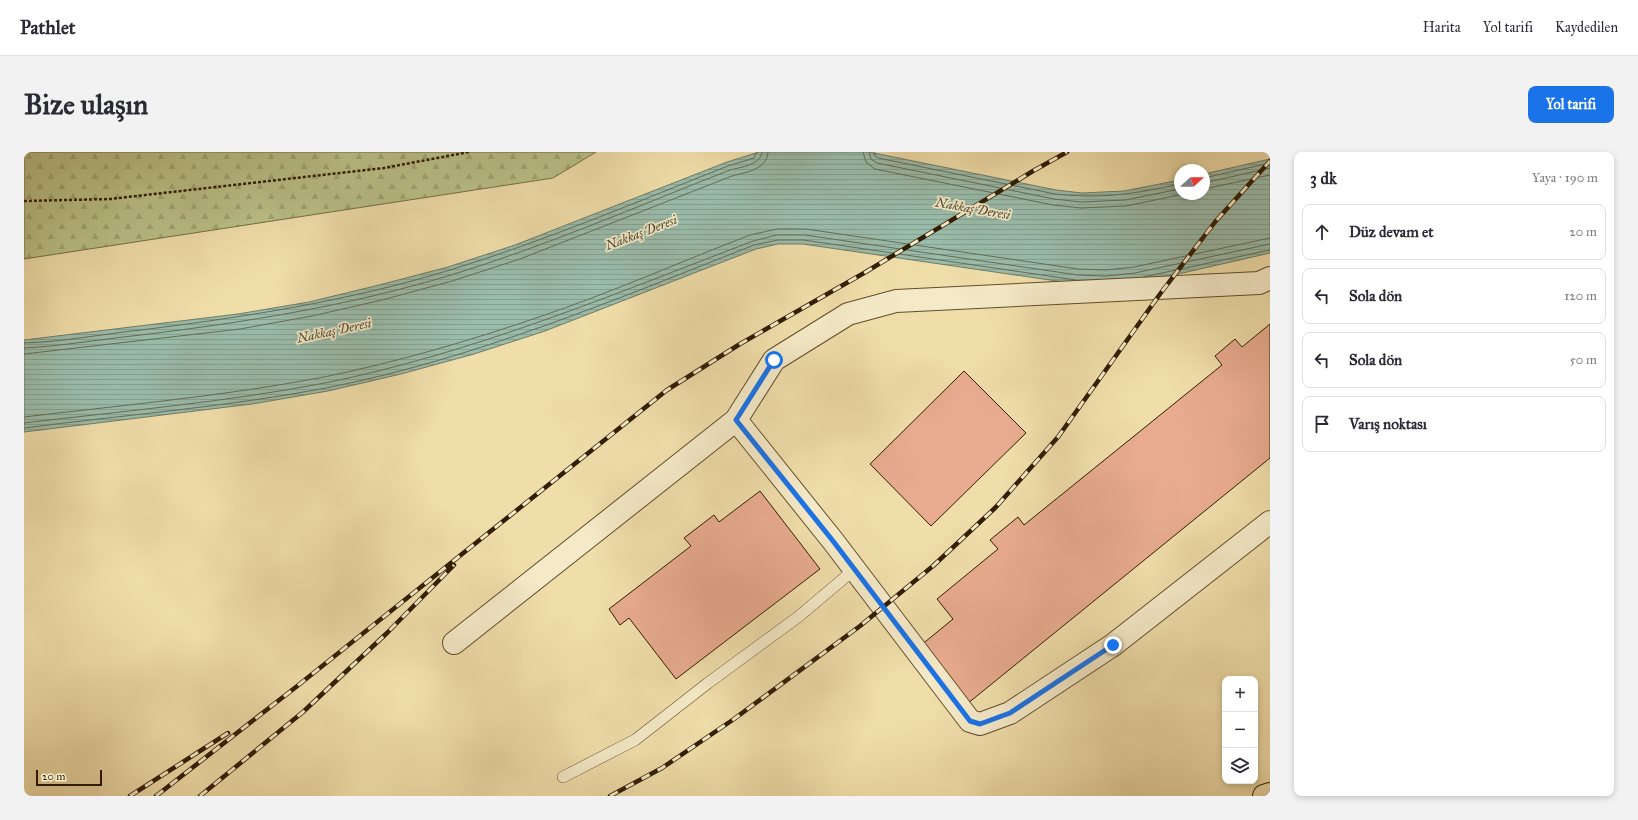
<!DOCTYPE html>
<html lang="tr">
<head>
<meta charset="utf-8">
<style>
  :root { --surface:#fff; --page:#f2f2f3; --text:#2b2b33; --muted:#7c7c81; --line:#e1e1e2; --accent:#1a73e8 }
  body { margin:0; font-family:"IM FELL Great Primer",serif; background:var(--page); color:var(--text) }
  .controls { position:absolute; right:12px; bottom:12px; display:grid; overflow:hidden; border-radius:8px; box-shadow:0 2px 6px #0003 }
  .controls button { width:36px; height:36px; display:grid; place-items:center; padding:0; border:0; border-bottom:1px solid var(--line); background:var(--surface); color:var(--text); font:20px sans-serif }
  .compass { position:absolute; left:1150px; top:12px; width:36px; height:36px; border-radius:50%; background:var(--surface); box-shadow:0 2px 6px #0003; rotate:69deg }
  .scale { position:absolute; left:12px; bottom:10px; width:66px; box-sizing:border-box; padding-left:4px; border:2px solid #311d02; border-top:0; font-size:11px; line-height:14px; white-space:nowrap; color:#311d02; -webkit-text-stroke:3px #f5eac8; paint-order:stroke }
  .stop { position:absolute; width:12px; height:12px; margin:-9px; border:3px solid #1a73e8; border-radius:50%; background:#fff }
  .stop.end { background:#1a73e8; border-color:#fff; box-shadow:0 1px 4px #0008 }
  .list { margin:0; padding:0; list-style:none }
  h2 { display:flex; justify-content:space-between; align-items:center; height:52px; margin:0; padding:0 16px; font-size:17px }
  h2 small { font-size:13px; font-weight:400; color:var(--muted) }
  .list li { display:grid; grid-template-columns:26px 1fr auto; gap:12px; align-items:center; box-sizing:border-box; height:56px; margin:0 8px 8px; padding:0 8px; border:1px solid var(--line); border-radius:8px }
  .list b { display:block; font-size:15px; white-space:nowrap }
  .list em { font-size:13px; font-style:normal; color:var(--muted) }
  .icon { flex:none; width:22px; height:22px; fill:none; stroke:currentColor; stroke-width:2; stroke-linecap:round; stroke-linejoin:round }
  .map { position:relative; flex:none; width:1246px; height:644px; overflow:hidden; border-radius:8px }
  header { display:flex; align-items:center; gap:24px; box-sizing:border-box; height:56px; padding:0 20px; background:var(--surface); border-bottom:1px solid var(--line) }
  header strong { font-size:19px }
  nav { display:flex; gap:22px; margin-inline-start:auto; font-size:14px }
  .intro { display:flex; align-items:center; justify-content:space-between; box-sizing:border-box; height:96px; padding:0 24px }
  h1 { margin:0; font-size:28px }
  .button { padding:10px 18px; border-radius:8px; background:var(--accent); color:#fff; font-size:14px; font-weight:700 }
  main { display:flex; gap:24px; padding:0 24px }
  aside { flex:1; background:var(--surface); border-radius:8px; box-shadow:0 2px 6px #0003 }
  .map>svg:first-child { display:block }
  .forest { fill:url(#forest-firs); stroke:#766f45 }
  .water { fill:url(#water-rules); stroke:#707c67 }
  .lines { fill:none; stroke-linecap:round; stroke-linejoin:round }
  .shore { stroke:#666c56; stroke-width:1 }
  .building { fill:#e8ab8f; stroke:#311d02 }
  .service-casing { stroke:#614d2c; stroke-width:12 }
  .minor-casing { stroke:#614d2c; stroke-width:24 }
  .primary-casing { stroke:#311d02; stroke-width:24 }
  .path { stroke:#311d02; stroke-width:2.5; stroke-dasharray:3 2; stroke-linecap:butt }
  .service { stroke:#f5eac8; stroke-width:11 }
  .minor { stroke:#f5eac8; stroke-width:22 }
  .primary { stroke:#f0deaa; stroke-width:22 }
  .rail-casing { stroke:#311d02; stroke-width:4.5 }
  .rail { stroke:#f5eac8; stroke-width:3; stroke-dasharray:9; stroke-linecap:butt }
  .route { stroke:#1a73e8; stroke-width:5 }
  .labels { text-anchor:middle; stroke-width:3.5; stroke-linejoin:round; paint-order:stroke }
  .water-label { font-size:13px; font-style:italic; fill:#504d35; stroke:#f5eac8 }
</style>
</head>
<body>
<header>
<strong>Pathlet</strong>
<nav><a>Harita</a><a>Yol tarifi</a><a>Kaydedilen</a></nav>
</header>
<div class="intro"><h1>Bize ulaşın</h1><a class="button">Yol tarifi</a></div>
<main>
<div class="map">
<svg width="1246" height="644" viewBox="0 0 1246 644">
  <defs>
    <pattern id="forest-firs" width="22" height="20" patternUnits="userSpaceOnUse"><rect width="22" height="20" fill="#bac188"/><path d="M5 1l3.5 6h-7zM16 11l3.5 6h-7z" fill="#a0a574"/></pattern>
    <pattern id="water-rules" width="6" height="5" patternUnits="userSpaceOnUse"><rect width="6" height="5" fill="#9abcab"/><path d="M0 2.5h6" fill="none" stroke="#85a192"/></pattern>
  </defs>
  <rect width="100%" height="100%" fill="#f0deaa"/>
  <filter id="stains"><feTurbulence type="fractalNoise" baseFrequency=".005" numOctaves="4"/><feColorMatrix values="0 0 0 0 .2 0 0 0 0 .09 0 0 0 0 .02 0 0 0 .5 -.17"/></filter>
  <radialGradient id="worn" r=".72"><stop offset=".6" stop-color="#630" stop-opacity="0"/><stop offset="1" stop-color="#630" stop-opacity=".3"/></radialGradient>
  <!-- forest -->
  <path class="forest" d="M0,0H572L529,26L0,107Z"/>
  <!-- water -->
  <path class="water" d="M735,0H845L1032,38L1058,41L1100,39L1156,28V42H1180V22L1246,7V101L1141,125L1053,132L779,92H754L732,97L521,179L450,202L377,222L304,239L228,252L0,280V188L214,162L285,150L355,133L424,115L491,93L703,10Z"/>
  <g class="lines">
    <!-- shore -->
    <path class="shore" d="M839,0L842,10L851,17L1029,53L1057,56L1102,54L1160,42
      M845,0L847,7L853,11L1030,47L1057,50L1101,48L1156,37
      M850,0L851,4L854,6L1031,42C1079,47 1110,42 1156,32
      M1180,26L1246,11
      M1180,31L1246,16
      M1180,37L1246,23
      M1119,125L1246,98
      M0,191C39,190 78,182 117,178C221,165 325,149 426,118C521,89 612,50 704,14L730,6L733,0
      M0,196C39,194 78,187 117,183C223,170 324,154 427,123C522,94 614,54 706,18C717,15 737,13 738,0
      M0,202L216,177L288,164L358,148L428,129L496,107L708,24C722,20 743,18 744,0
      M0,265C100,253 201,244 300,225C373,210 445,189 515,165C586,141 656,110 726,83L753,77H782L1054,117L1082,118L1110,115L1246,86
      M0,271C100,259 202,250 301,231C449,201 588,143 729,89L753,83H781L1054,123L1082,124L1111,121L1246,92
      M0,276C100,263 202,255 302,236C450,207 590,148 730,93L754,88H780L1052,128"/>
  </g>
  <!-- building -->
  <path class="building" d="M1246,172V306L943,552L896,494L929,467L913,447L974,397L966,388L994,365L1000,373L1198,213L1191,204L1211,187L1218,195Z
    M940,219L1002,281L907,374L846,312Z
    M736,339L796,417L652,527L605,466L596,473L585,457L667,394L660,386L690,363L695,370Z"/>
  <g class="lines">
    <defs>
      <path id="service" d="M539,625L611,588L684,531L774,465L831,417"/>
      <path id="minor" d="M712,268L809,389L946,569L956,572L986,561L1089,493L1246,370
        M430,491L712,268L750,208L824,162L872,149L1235,131L1246,126"/>
      <path id="primary" d="M1240,644L1246,642"/>
    </defs>
    <!-- service casing -->
    <use href="#service" class="service-casing"/>
    <!-- minor casing -->
    <use href="#minor" class="minor-casing"/>
    <!-- primary casing -->
    <use href="#primary" class="primary-casing"/>
    <!-- path -->
    <path class="path" d="M0,49L86,47L360,16L445,0"/>
    <!-- service -->
    <use href="#service" class="service"/>
    <!-- minor -->
    <use href="#minor" class="minor"/>
    <!-- primary -->
    <use href="#primary" class="primary"/>
    <defs>
      <path id="rail" d="M106,644L204,581
        M132,644L272,535L643,238L716,192L840,121L1009,19L1043,0
        M176,644L279,560L363,481L430,413
        M586,644L638,616L710,567L836,474L909,414L972,355L1034,285L1136,142L1191,70L1246,9"/>
    </defs>
    <!-- rail casing -->
    <use href="#rail" class="rail-casing"/>
    <!-- rail -->
    <use href="#rail" class="rail"/>
  </g>
  <g class="lines">
    <!-- route -->
    <path class="route" d="M750,208L712,268L809,389L946,569L956,572L986,561L1089,493"/>
  </g>
  <g class="labels">
    <!-- water labels -->
    <g class="water-label">
      <text transform="translate(949 56) rotate(10)" y="5">Nakkaş Deresi</text>
      <text transform="translate(617 80) rotate(-21)" y="5">Nakkaş Deresi</text>
      <text transform="translate(310 178) rotate(-12)" y="5">Nakkaş Deresi</text>
    </g>
  </g>
  <rect width="100%" height="100%" filter="url(#stains)"/>
  <rect width="100%" height="100%" fill="url(#worn)"/>
</svg>
<div class="controls">
<button>+</button>
<button>−</button>
<button><svg class="icon" aria-label="layers" viewBox="0 0 24 24"><path d="M12 4l9 5-9 5-9-5zM3 14l9 5 9-5"/></svg></button>
</div>
<svg class="compass" viewBox="-18 -18 36 36"><path d="M0-13l5 13h-10z" fill="#e53935"/><path d="M0 13l5-13h-10z" fill="#7c7c81"/></svg>
<div class="scale">20 m</div>
<div class="stop" style="left:750px;top:208px"></div>
<div class="stop end" style="left:1089px;top:493px"></div>
</div>
<aside>
<h2>3 dk<small>Yaya · 190 m</small></h2>
<ul class="list">
<li><svg class="icon" aria-label="ahead" viewBox="0 0 24 24"><path d="M12 20V5M6 11l6-6 6 6"/></svg><div><b>Düz devam et</b></div><em>20 m</em></li>
<li><svg class="icon" aria-label="left" viewBox="0 0 24 24"><path d="M17 20v-9H6M10 6l-5 5 5 5"/></svg><div><b>Sola dön</b></div><em>120 m</em></li>
<li><svg class="icon" aria-label="left" viewBox="0 0 24 24"><path d="M17 20v-9H6M10 6l-5 5 5 5"/></svg><div><b>Sola dön</b></div><em>50 m</em></li>
<li><svg class="icon" aria-label="arrive" viewBox="0 0 24 24"><path d="M6 21V4h12l-3 4 3 4H6"/></svg><div><b>Varış noktası</b></div></li>
</ul>
</aside>
</main>
</body>
</html>
